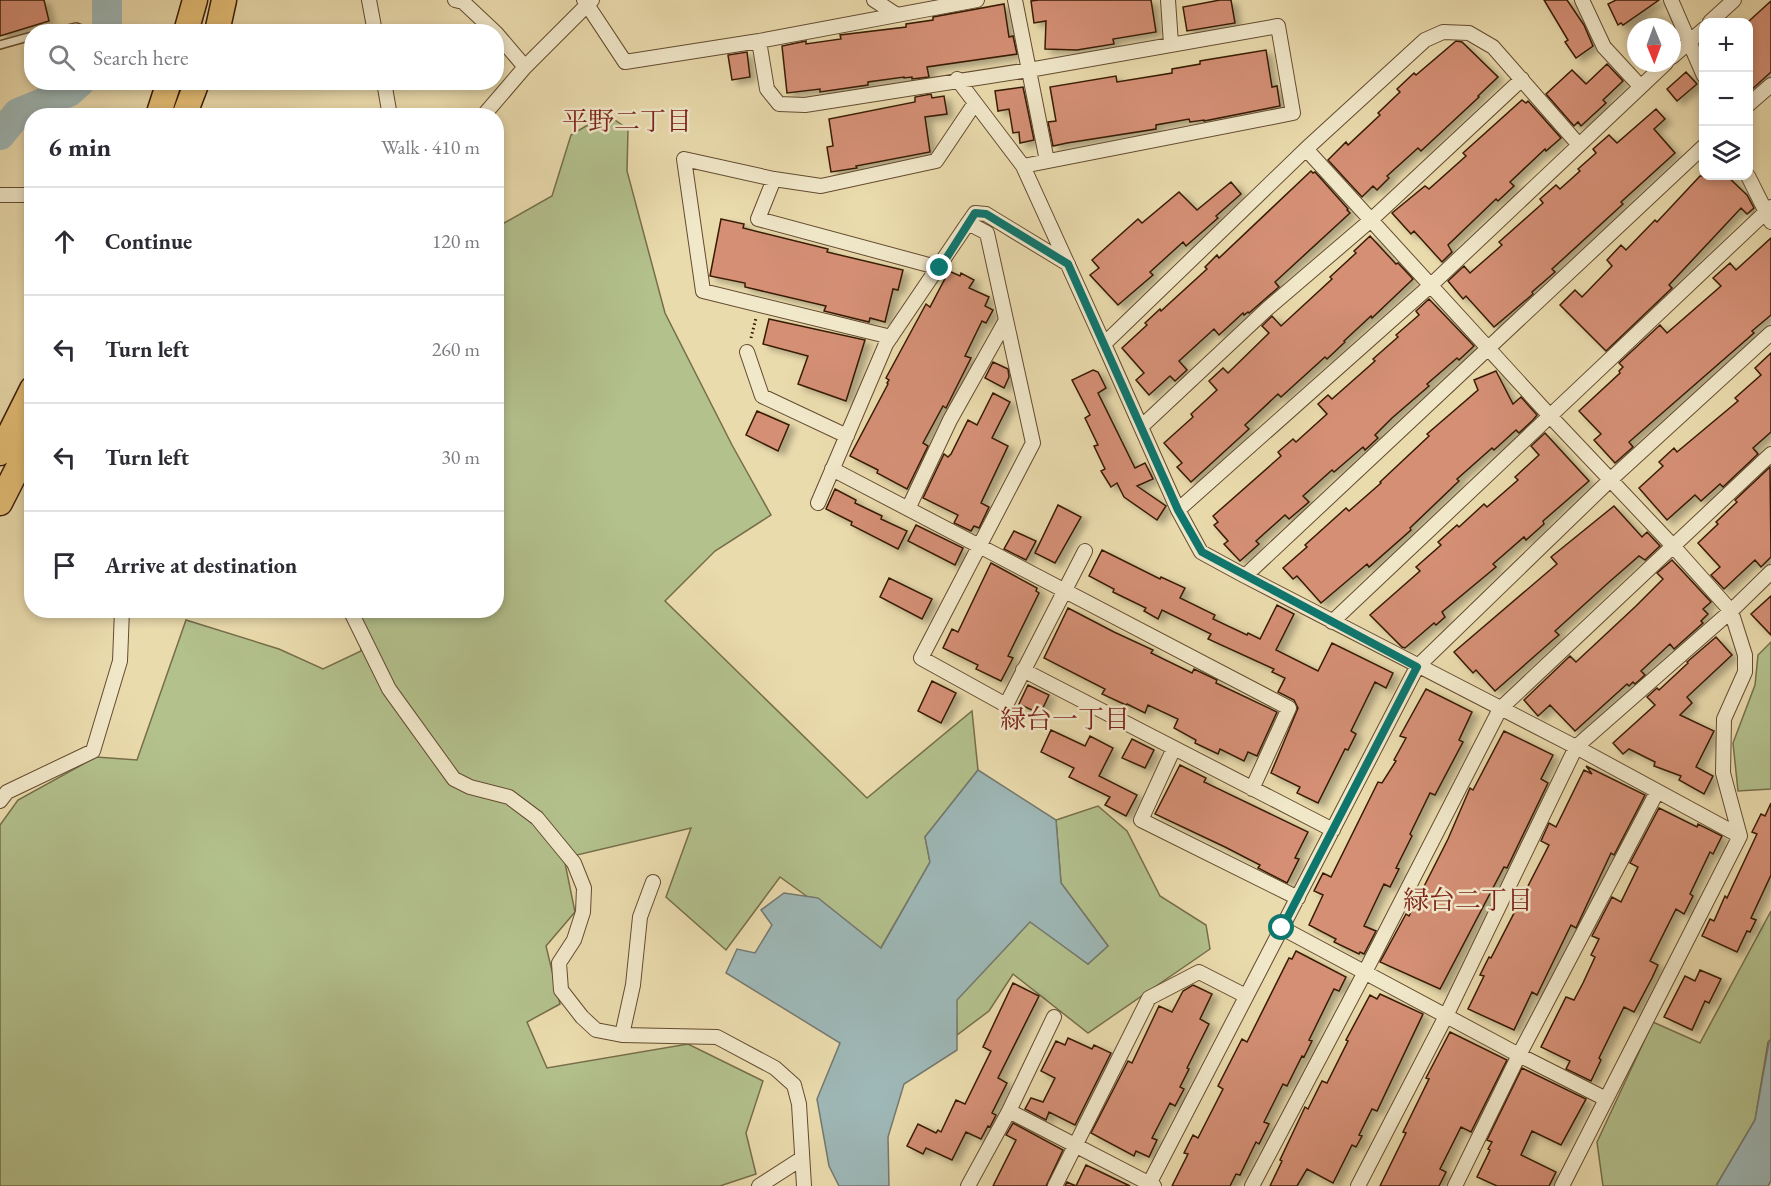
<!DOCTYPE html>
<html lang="en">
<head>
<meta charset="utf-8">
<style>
  :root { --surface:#fff; --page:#f7f7f7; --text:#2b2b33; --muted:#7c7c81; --line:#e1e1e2 }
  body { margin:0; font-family:"EB Garamond","Noto Serif JP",serif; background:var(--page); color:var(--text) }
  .controls { position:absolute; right:18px; top:18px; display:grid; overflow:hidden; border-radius:12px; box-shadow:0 3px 9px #0003 }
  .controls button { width:54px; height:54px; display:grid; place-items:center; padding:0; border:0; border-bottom:2px solid var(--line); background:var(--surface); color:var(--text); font:30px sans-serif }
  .compass { position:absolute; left:1627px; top:18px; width:54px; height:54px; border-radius:50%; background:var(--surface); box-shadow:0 3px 9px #0003; rotate:179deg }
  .stop { position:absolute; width:18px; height:18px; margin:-14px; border:4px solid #0f766e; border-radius:50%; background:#fff }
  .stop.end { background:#0f766e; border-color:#fff; box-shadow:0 2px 6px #0008 }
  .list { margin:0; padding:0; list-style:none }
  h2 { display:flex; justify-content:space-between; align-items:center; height:78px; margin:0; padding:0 24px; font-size:26px }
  h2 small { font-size:20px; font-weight:400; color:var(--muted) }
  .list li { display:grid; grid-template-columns:39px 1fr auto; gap:18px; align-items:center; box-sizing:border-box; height:108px; padding:0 24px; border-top:2px solid var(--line) }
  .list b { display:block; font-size:22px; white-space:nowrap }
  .list em { font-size:20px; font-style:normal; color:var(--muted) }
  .icon { flex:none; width:33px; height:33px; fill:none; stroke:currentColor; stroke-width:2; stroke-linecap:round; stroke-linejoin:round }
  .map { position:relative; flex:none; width:1771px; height:1186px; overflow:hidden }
  .search { position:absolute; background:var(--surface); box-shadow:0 3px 9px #0003; left:24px; top:24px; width:480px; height:66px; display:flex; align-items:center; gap:15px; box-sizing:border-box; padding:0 21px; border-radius:24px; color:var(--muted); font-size:22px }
  .panel { position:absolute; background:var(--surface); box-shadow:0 3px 9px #0003; left:24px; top:108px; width:480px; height:510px; border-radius:24px }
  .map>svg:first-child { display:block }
  .green { fill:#b3c18d; stroke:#766e4a; stroke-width:1.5 }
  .water { fill:#9eb8b7; stroke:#757970; stroke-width:1.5 }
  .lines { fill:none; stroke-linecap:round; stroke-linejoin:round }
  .river { stroke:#9eb8b7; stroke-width:30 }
  .building { fill:#d48f75; stroke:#381b06; stroke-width:1.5; filter:url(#shadow) }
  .service-casing { stroke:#644b30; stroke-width:10 }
  .minor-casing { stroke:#644b30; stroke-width:16 }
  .trunk-casing { stroke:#381b06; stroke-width:27 }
  .path { stroke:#381b06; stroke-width:3; stroke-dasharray:1.5 3; stroke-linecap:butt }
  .service { stroke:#f1e8ca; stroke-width:7 }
  .minor { stroke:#f1e8ca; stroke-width:14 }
  .trunk { stroke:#e5be76; stroke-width:24 }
  .route { stroke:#0f766e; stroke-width:8 }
  .labels { text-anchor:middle; stroke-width:5; stroke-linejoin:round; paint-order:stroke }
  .neighbourhood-label { font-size:26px; fill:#7a1f14; stroke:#f1e8ca }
</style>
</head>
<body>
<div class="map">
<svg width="1771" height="1186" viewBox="0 0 1771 1186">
  <defs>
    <filter id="shadow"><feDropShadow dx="6" dy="4" stdDeviation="3" flood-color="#0004"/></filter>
  </defs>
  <rect width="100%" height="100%" fill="#eadbad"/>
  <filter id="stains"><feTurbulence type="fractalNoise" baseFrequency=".00333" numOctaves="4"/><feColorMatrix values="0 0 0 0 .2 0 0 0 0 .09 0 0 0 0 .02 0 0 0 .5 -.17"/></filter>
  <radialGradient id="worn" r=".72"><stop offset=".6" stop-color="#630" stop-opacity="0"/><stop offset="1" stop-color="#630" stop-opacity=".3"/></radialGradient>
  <!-- green -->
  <path class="green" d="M606,114L628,129L627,171L665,313L732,445L771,515L715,551L665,601L867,798L972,711L978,770L925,837L930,862L880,949L780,877L726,950L666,897L691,828L564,858L575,912L546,946L560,1004L527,1022L547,1068L688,1044L763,1081L746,1133L756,1174L720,1186H0V825L18,800L96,757L137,760L186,620L279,649L323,669L361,651L357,611L496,610L497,227L552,196L571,135Z
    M1771,642V789L1738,791L1733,743L1755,685L1758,655Z
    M1098,806L1127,831L1160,896L1206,925L1210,949L1088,1033L1013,974L989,1011L957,1035L956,1000L1030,921L1088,964L1108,946L1061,883L1056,820Z
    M1771,911V1039L1768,1042L1755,1120L1716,1186H1603L1597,1142L1653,1022L1700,1043Z"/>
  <!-- water -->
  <path class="water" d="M978,770L1056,820L1061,883L1108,946L1088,964L1030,922L957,1000V1050L904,1084L888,1137L889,1186H839L829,1166L817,1099L840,1043L726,973L737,949L755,953L772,925L761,910L784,893L818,898L881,948L930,862L925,837Z
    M1771,1039V1181L1768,1186H1716L1755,1120L1769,1042Z"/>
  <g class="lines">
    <!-- river -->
    <path class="river" d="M107,32V0
      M0,135L18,113L69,92L80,82"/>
  </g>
  <!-- building -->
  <path class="building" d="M0,0H44L49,21L0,36Z
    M1039,0H1151L1156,32L1113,39L1114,44L1077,50L1045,49L1046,21L1034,23L1031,1Z
    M1220,0H1231L1235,23L1187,31L1183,7Z
    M1544,0H1567L1584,25L1593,46L1576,58L1565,42L1568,40Z
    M1616,0H1659L1623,25L1621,23L1618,25L1608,4Z
    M1771,1V72L1749,92V21Z
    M1004,4L1009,37L1013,36L1017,54L927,67L929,77L912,79V77L904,78V77L868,82V85L820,92V89L787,93L782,46L806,41V44L841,39L840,35L906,27V24L933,20V17Z
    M1456,41L1462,42L1498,77L1478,96L1479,97L1421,151L1418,148L1387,176L1389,178L1377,190L1373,186L1362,197L1328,160L1346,142L1348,145L1380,115L1378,113L1400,92L1397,89L1414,73L1416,75Z
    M1266,50L1272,87L1277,86L1280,106L1204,121V120L1190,122L1189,119L1156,125V129L1067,143L1053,146L1048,122L1056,121L1050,87L1116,76L1117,82L1172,73V69L1200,64V61Z
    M747,52L750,77L732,80L728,55Z
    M1607,64L1623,81L1603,100L1606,103L1581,126L1578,122L1574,126L1546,94L1572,70L1586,84Z
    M1686,72L1697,84L1677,101L1667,89Z
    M1023,87L1034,140L1020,143L1019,132L1013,133L1009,109L998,111L995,91Z
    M931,94L932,98L944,96L947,114L925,117L930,152L856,166L857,168L831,172L827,147L833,146L829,119L915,102V97Z
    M1522,100L1526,103L1528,101L1561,138L1546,151L1545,149L1510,182L1514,186L1498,201L1496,199L1448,245L1452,252L1442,262L1414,231L1411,234L1392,213L1425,186L1429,189L1466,156L1463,153Z
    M1656,109L1665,119L1654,129L1675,153L1621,202L1623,204L1552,269L1555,272L1532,292L1533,294L1494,327L1466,296L1463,299L1448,281L1464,266L1470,273L1502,245L1499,242L1543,203L1540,199L1556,185L1560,189L1580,171L1578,169L1596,153L1593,149L1609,135L1617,143Z
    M1311,171L1313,173L1315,172L1348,209L1347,210L1350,213L1275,282L1279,287L1249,313L1248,312L1244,315L1243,313L1219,335L1214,329L1179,361L1187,370L1175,381L1170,376L1149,395L1136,380L1144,373L1122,348L1147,325L1145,323L1160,309L1161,311L1207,269L1205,267L1217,255L1219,258Z
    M1700,176H1727L1747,195L1754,208L1747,214L1741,208L1669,285L1672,288L1606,351L1560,305L1575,290L1582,297L1612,266L1607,260L1621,245L1626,250L1655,220L1657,222Z
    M1231,182L1241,194L1216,216L1218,218L1186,246L1183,242L1150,272L1153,275L1118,305L1090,275L1099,268L1092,260L1138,219L1142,223L1179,192L1197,210Z
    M721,219L744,224L743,228L828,249L827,252L903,270L898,290L893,289L885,322L870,318L869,322L824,311L826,306L745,287V283L710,276Z
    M1370,236L1396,264L1398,263L1413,279L1372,318L1371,316L1344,341L1345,342L1327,359L1325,357L1281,397L1278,394L1245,425L1249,429L1191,482L1177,467L1182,463L1164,443L1193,417L1191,414L1217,390L1209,381L1223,368L1228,373L1269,333L1262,326L1272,316L1281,326L1332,279L1330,277L1356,253L1354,251Z
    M1771,238V315L1752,331L1754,333L1629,442L1633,447L1615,463L1594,440L1601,434L1579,411L1620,373L1619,371L1623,367L1619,363L1660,325L1667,333L1721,286L1713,278L1730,263L1736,270Z
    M949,271L960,276L961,273L974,280L969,288L989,297L985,306L993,310L986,323L982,321L965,356L971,358L946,408L943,406L923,443L928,446L907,489L877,473L878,470L850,456L888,384L887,383L889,380L886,378L926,304L930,307Z
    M1429,299L1474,346L1459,360L1457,358L1427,384L1429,386L1392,418L1375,435L1378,438L1365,450L1363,447L1334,472L1332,470L1303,496L1309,502L1289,519L1285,515L1256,541L1259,544L1240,561L1224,544L1228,541L1214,525L1218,522L1213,516L1281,456L1278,452L1293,439L1296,442L1327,414L1318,404L1328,395L1332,399L1375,361L1373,359L1398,337L1396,335L1419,315L1416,311Z
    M769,319L865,340L846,401L798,384L808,356L763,344Z
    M1771,353V432L1753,448L1758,454L1723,487L1720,484L1701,501L1695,495L1667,520L1639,488L1663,466L1659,462L1674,448L1677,452L1738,401L1735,398L1761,375L1755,368Z
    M993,362L1008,369L1009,377L1004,388L985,378Z
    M1093,370L1098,372L1106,388L1098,393L1135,468L1145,463L1153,479L1137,486L1166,506L1157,520L1124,497L1117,483L1111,487L1101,471L1105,469L1094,446L1098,445L1085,418L1090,415L1072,380Z
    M1496,371L1513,404L1521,397L1537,415L1533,420L1519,433L1516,430L1494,450L1492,448L1457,479L1459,481L1410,528L1411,530L1369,567L1367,564L1321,603L1297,576L1293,579L1283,568L1307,547L1305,545L1346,508L1349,511L1381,483L1380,482L1429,436L1427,434L1478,390L1474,380Z
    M993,393L1010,402L992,438L1008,446L981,503L989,507L979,528L974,526L971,531L954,523L958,515L923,498L944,454L948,457L951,454L968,420L977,425Z
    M757,411L789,425L778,451L746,435Z
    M1545,433L1589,481L1543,521L1544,524L1526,540L1524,537L1493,564L1496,567L1442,612L1445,617L1436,625L1434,623L1405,648L1402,647L1370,615L1420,571L1416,567L1441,545L1438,542L1457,525L1459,527L1484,504L1487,507L1518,480L1515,477L1539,455L1531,446Z
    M1770,467L1771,557L1761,567L1755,560L1724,589L1711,575L1720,567L1698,543L1718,524L1716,522L1737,502L1735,500Z
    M835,489L856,500L855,503L882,516L881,519L907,531L898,549L851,525L852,522L826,509Z
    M1058,505L1081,517L1055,563L1035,553Z
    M1614,506L1642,537L1647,532L1660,546L1645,560L1639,556L1608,583L1555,631L1559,635L1554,639L1495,691L1476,670L1473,673L1454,652L1557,564L1551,557Z
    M916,525L963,548L955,565L908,541Z
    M1014,531L1036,541L1026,560L1004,549Z
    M1102,550L1160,579L1161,577L1185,588L1180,598L1215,615L1213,619L1247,635L1248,633L1260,639L1277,605L1294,614L1276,650L1318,671L1332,643L1393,673L1386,688L1375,682L1351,731L1356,734L1348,750L1345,749L1318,803L1297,793L1300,787L1271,773L1298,708L1294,700L1278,692L1285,678L1272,672L1274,669L1208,639L1211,634L1162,610L1158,619L1144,611L1146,608L1113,592L1114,589L1089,576Z
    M1672,560L1711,602L1703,609L1708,614L1701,621L1703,623L1674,649L1670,644L1641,671L1645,675L1635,684L1633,682L1629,686L1627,684L1575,731L1550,705L1538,716L1524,700L1570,656L1576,662L1636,606L1663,579L1657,573Z
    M991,563L1037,588L1036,591L1039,593L1008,656L1013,658L1001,681L976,669L978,665L943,648L952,629L958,632Z
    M889,578L932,599L922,619L880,597Z
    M1771,596V635L1751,614Z
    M1068,608L1114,632L1153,650L1151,653L1192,673L1194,669L1217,680L1216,683L1277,712L1257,756L1248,752L1244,761L1220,749L1218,754L1195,743L1196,740L1174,728L1178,719L1148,705L1145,713L1127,704L1126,705L1102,694L1105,689L1044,658Z
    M1716,637L1732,655L1687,697L1692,703L1680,715L1714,731L1696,767L1713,776L1704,794L1679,780L1681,776L1654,766L1655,762L1629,749L1623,754L1613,743L1655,705L1647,697L1657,688L1659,690L1688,663L1687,662Z
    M932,681L956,693L941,723L918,711Z
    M1028,685L1049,695L1040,714L1019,704Z
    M1426,689L1472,712L1459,740L1463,742L1435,795L1430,793L1410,834L1412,836L1396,868L1399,869L1390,887L1384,884L1364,926L1376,931L1364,954L1360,952L1359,954L1334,942L1336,939L1309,925L1323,895L1314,891L1323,873L1331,877L1378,782L1382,783L1396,761L1394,760L1406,738L1400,736Z
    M1051,730L1085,746L1090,736L1113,748L1099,776L1137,795L1126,816L1105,805L1110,797L1069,777L1074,768L1041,752Z
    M1504,731L1553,755L1541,779L1548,783L1507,868L1504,867L1440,989L1380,962L1406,914L1409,916L1448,839L1470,788L1473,790Z
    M1132,739L1154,750L1145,768L1122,758Z
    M1180,765L1206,778L1204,782L1308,832L1295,858L1299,859L1287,883L1258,868L1260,865L1225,847L1155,814Z
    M1586,766L1645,795L1614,855L1611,853L1576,928L1571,925L1537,995L1532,992L1514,1030L1468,1009L1484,976L1480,975L1489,957L1491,958L1549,845L1541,841L1549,823L1556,827L1584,770L1592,774Z
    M1771,803V875L1751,918L1756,920L1750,932L1747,931L1737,952L1702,936L1710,919L1714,921L1725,896L1727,898L1757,834L1752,832L1761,814L1765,816Z
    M1659,808L1697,827L1698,824L1722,836L1713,854L1710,852L1690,894L1693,896L1684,914L1676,909L1650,961L1658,965L1652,978L1634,1012L1624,1007L1599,1058L1601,1060L1591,1081L1566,1069L1570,1061L1541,1047L1566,997L1574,1000L1583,983L1595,957L1591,955L1599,939L1592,936L1612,897L1621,902L1638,867L1630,863Z
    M1296,951L1346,977L1339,991L1334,989L1309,1040L1312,1041L1304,1057L1302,1056L1287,1086L1283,1084L1264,1122L1269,1124L1259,1144L1256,1142L1240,1175L1236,1174L1230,1186H1172L1188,1154L1184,1153L1193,1135L1198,1138L1223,1089L1218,1086L1242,1039L1247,1042L1289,958L1292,959Z
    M1700,970L1721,979L1709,1003L1705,1001L1692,1030L1664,1017L1685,976L1695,981Z
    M1013,983L1039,996L998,1078L1007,1083L992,1113L996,1115L990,1127L988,1126L981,1139L966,1132L952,1160L926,1148L923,1154L907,1146L918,1124L936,1133L938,1130L941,1132L956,1100L965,1104L991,1051L983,1047Z
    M1193,985L1212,994L1200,1019L1209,1024L1187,1068L1189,1069L1180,1087L1184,1089L1175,1106L1170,1103L1152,1138L1157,1140L1149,1157L1136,1151L1134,1156L1091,1133L1128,1061L1132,1063L1159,1006L1172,1012L1183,991Z
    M1380,994L1423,1014L1377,1111L1372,1109L1359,1135L1362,1136L1356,1147L1352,1145L1333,1183L1307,1169L1297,1186H1270L1282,1161L1280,1160L1305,1107L1308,1109L1322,1081L1327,1083L1348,1041L1346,1040L1370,995L1377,999Z
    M1450,1032L1507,1060L1471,1132L1461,1127L1440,1169L1446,1172L1439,1186H1380L1406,1133L1403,1132L1429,1079L1426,1078Z
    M1068,1038L1092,1049L1094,1045L1111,1053L1075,1125L1049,1112L1046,1120L1025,1109L1031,1098L1043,1102L1055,1078L1041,1071L1056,1041L1065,1045Z
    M1522,1068L1586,1099L1561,1145L1532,1131L1521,1155L1556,1172L1549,1186H1497L1477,1177L1490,1150L1488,1149L1492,1142L1487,1140Z
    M1013,1123L1063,1150L1046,1186H993L1016,1140L1006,1135Z
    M1086,1165L1130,1186H1065L1067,1182L1076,1186Z"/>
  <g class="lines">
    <defs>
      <path id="service" d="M55,32L76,27L89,32
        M0,45L32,36"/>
      <path id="minor" d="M369,0L375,32
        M455,0L463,2L495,32
        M584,0L625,62L759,41
        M874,0L897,15
        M977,0L759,41L767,89L779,104L805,105L1029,70L1278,26L1293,113L1023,166
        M1015,0L1047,161
        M1168,0L1171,44
        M1582,0L1604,47L1640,86
        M1671,0L1704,76
        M1710,22L1734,0
        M496,33L525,67
        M1672,57L1704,29
        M957,79L1023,166L1104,344
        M384,82L390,116
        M1748,105L1771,85
        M483,116L525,67L592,0
        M1704,146L1245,576L1576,747L1740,836
        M1306,149L1425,40L1443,32L1469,33L1493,47L1579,145
        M1748,176L1771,222
        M774,179L758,219L940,268
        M0,195H32
        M968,223L975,213L986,214L1068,264
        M891,337L703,291L684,159L774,179L821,186L936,161L975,103
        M747,352L762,396L847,436
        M1141,427L1267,309L1371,220L1522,79
        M832,469L1289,708L1252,789
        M818,503L886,344L968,223L987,233L1033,443L921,658L1006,705L1085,551
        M908,509L950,420L1005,322
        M1178,510L1104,344L1306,149L1550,416L1673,546L1731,611L1745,655V672L1724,719L1723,773L1740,836L1562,1186
        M1245,576L1201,552L1178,510L1431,285L1666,63
        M350,610L389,689L454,779L470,787L509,797L537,818L574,863L584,888L583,912L574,940L559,963L561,990L582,1017L596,1030L622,1035
        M1332,622L1771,207
        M1023,670L1333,830
        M1174,748L1141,820L1298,898
        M0,801L7,792L93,751L120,661L122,610
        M653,882L640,917L633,985L622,1035L717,1037L775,1068L794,1085L799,1104L804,1186
        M1282,928L1519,1055L1606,1099
        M1009,1111L1054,1017
        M759,1186L801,1159
        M968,1186L1009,1111L1154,1186
        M1055,1186L1149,998L1199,972L1246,996
        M1148,1186L1417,667L1609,481L1771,333
        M1252,1186L1365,972L1500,709L1771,454
        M1358,1186L1446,1016L1576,747L1731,611L1771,572
        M1455,1186L1519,1055L1657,792"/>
      <path id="trunk" d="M186,32L195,0
        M217,32L224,0
        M158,116L169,82
        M184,116L197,82
        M0,453L32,389
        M0,503L32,440"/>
    </defs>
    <!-- service casing -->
    <use href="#service" class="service-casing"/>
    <!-- minor casing -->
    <use href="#minor" class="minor-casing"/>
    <!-- trunk casing -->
    <use href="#trunk" class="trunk-casing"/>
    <!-- path -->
    <path class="path" d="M751,338L756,318"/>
    <!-- service -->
    <use href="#service" class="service"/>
    <!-- minor -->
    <use href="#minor" class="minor"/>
    <!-- trunk -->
    <use href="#trunk" class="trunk"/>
  </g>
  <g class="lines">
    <!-- route -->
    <path class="route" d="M940,268L975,213L986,214L1068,264L1178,510L1202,552L1417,667L1282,928"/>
  </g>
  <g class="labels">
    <!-- neighbourhood labels -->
    <g class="neighbourhood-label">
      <text x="627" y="130">平野二丁目</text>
      <text x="1065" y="728">緑台一丁目</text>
      <text x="1468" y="909">緑台二丁目</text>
    </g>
  </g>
  <rect width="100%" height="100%" filter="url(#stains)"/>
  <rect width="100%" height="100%" fill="url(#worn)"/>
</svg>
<div class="controls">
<button>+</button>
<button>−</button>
<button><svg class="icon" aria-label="layers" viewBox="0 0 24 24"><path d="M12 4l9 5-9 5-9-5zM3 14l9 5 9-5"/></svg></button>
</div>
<svg class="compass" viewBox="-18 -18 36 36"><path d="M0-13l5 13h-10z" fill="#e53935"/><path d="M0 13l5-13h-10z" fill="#7c7c81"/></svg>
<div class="stop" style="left:1282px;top:928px"></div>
<div class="stop end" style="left:940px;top:268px"></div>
<div class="search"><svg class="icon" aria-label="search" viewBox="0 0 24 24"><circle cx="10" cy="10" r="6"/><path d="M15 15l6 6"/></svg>Search here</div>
<section class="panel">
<h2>6 min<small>Walk · 410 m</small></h2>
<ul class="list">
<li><svg class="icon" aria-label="ahead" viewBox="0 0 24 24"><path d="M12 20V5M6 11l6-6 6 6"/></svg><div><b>Continue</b></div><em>120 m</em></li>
<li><svg class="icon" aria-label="left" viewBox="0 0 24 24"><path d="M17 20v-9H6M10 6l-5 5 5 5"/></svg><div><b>Turn left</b></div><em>260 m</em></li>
<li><svg class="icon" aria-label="left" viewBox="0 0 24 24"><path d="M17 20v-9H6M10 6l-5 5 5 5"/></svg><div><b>Turn left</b></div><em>30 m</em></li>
<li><svg class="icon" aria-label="arrive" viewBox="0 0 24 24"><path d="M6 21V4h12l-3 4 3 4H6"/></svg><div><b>Arrive at destination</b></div></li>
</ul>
</section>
</div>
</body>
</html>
